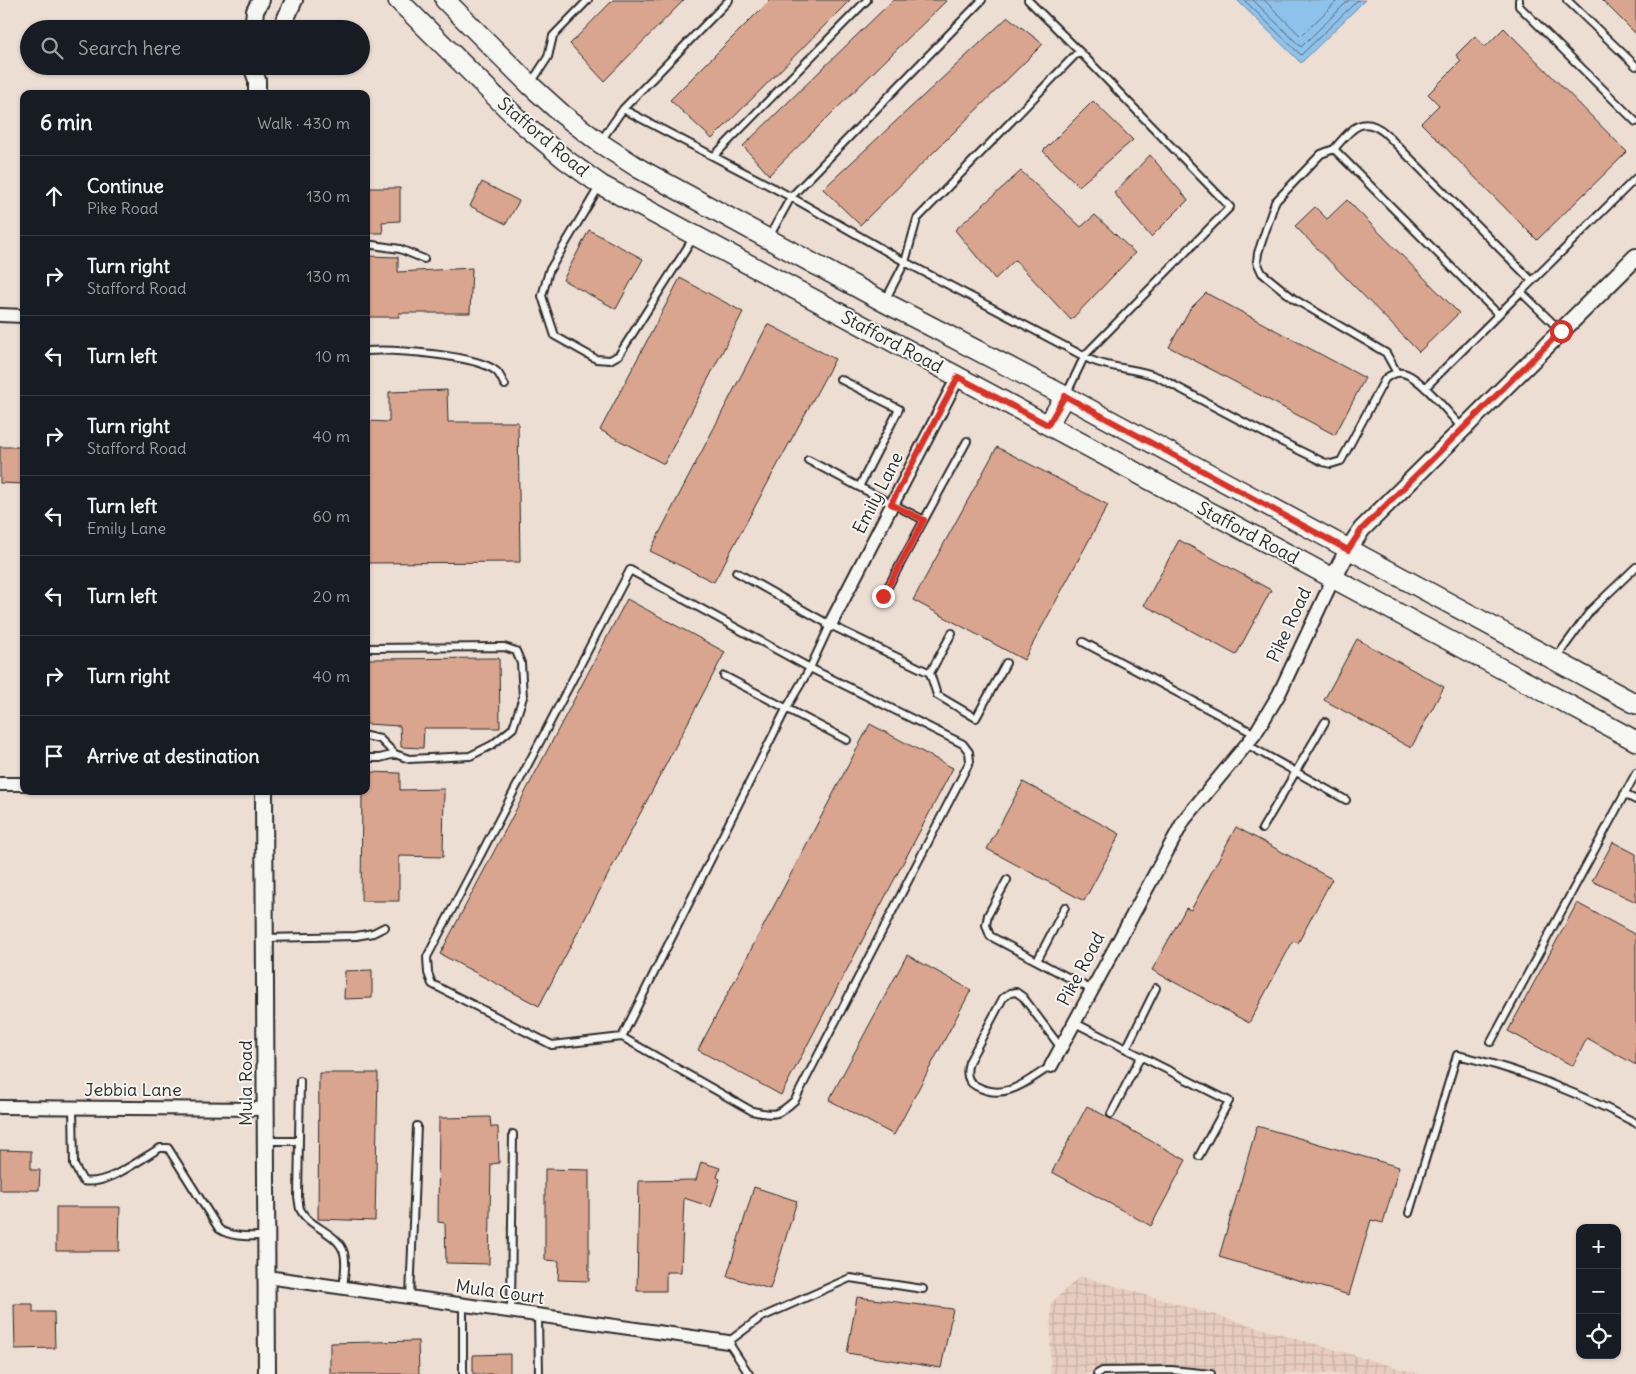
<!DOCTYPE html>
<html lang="en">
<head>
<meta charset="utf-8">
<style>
  :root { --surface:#171b24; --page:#242831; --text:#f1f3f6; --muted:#9ea1a6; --line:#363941 }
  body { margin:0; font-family:Delius,sans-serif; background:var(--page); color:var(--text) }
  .controls { position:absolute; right:15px; bottom:15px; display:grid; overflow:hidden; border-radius:10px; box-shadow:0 1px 4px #0004 }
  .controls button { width:45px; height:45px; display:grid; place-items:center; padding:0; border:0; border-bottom:1px solid var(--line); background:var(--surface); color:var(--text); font:25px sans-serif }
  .stop { position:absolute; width:15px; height:15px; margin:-11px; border:4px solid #d93025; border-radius:50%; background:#fff }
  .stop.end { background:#d93025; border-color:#fff; box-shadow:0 1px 5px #0008 }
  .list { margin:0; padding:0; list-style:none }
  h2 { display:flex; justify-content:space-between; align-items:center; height:65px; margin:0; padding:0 20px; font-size:21px }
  h2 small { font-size:16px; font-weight:400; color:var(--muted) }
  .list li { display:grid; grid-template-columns:32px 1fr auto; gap:15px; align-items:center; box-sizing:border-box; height:80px; padding:0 20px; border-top:1px solid var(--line) }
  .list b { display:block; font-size:19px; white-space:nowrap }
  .list p { margin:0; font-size:16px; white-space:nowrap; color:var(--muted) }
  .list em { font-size:16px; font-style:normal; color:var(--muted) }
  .icon { flex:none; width:28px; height:28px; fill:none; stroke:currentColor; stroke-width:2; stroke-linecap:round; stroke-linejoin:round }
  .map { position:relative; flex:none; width:1636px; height:1374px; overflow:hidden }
  .search { position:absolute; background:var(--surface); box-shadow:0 1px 4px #0004; left:20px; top:20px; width:350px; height:55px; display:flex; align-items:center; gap:12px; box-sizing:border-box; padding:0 18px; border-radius:28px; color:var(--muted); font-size:19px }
  .panel { position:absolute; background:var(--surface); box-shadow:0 1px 4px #0004; left:20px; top:90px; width:350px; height:705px; border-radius:10px }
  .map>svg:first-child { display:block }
  .industrial { fill:url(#industrial-grid) }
  .water { fill:#8fc2eb; stroke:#67869e }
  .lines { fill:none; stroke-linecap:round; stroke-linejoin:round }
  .shore { stroke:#536778; stroke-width:1 }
  .building { fill:#d9a58e; stroke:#2b2b2b }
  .service-casing { stroke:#2b2b2b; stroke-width:10 }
  .minor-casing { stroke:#2b2b2b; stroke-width:16 }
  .tertiary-casing { stroke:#2b2b2b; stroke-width:20 }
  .secondary-casing { stroke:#2b2b2b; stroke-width:22 }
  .service { stroke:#f6f6f2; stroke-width:6 }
  .minor { stroke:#f6f6f2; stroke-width:12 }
  .tertiary { stroke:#f6f6f2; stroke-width:16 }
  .secondary { stroke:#f6f6f2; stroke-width:19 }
  .route { stroke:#d93025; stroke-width:6 }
  .labels { text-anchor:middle; stroke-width:4; stroke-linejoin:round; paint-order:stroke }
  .street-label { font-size:18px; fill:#2b2b2b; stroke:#f6f6f2 }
</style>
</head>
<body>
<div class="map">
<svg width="1636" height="1374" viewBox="0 0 1636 1374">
  <defs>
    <pattern id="industrial-grid" width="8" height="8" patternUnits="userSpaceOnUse" patternTransform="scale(1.25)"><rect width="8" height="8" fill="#e7cdbf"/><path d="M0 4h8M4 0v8" fill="none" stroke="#c6b0a4"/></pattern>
  </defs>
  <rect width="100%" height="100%" fill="#edded4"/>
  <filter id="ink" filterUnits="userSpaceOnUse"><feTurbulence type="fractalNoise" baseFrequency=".02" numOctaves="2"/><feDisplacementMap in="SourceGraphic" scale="10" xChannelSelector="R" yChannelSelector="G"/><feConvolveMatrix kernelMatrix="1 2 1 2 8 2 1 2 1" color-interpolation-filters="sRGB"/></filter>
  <g filter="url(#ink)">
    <!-- industrial -->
    <path class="industrial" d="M1080,1276L1419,1374H1050L1051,1303Z"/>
    <!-- water -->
    <path class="water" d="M1237,0H1365L1301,63Z"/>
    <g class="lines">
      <!-- shore -->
      <path class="shore" d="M1244,0L1301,55L1358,0
        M1253,0L1301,47L1349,0
        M1264,0L1301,36L1338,0"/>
    </g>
    <!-- building -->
    <path class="building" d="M613,0H684L604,81L570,44Z
      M770,0H850L712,139L670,100Z
      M893,0H947L769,175L743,146Z
      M1602,0H1636V34Z
      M1008,17L1043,44L860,225L823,189Z
      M1504,28L1627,152L1537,240L1421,123L1439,105L1428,94L1461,61L1456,55L1475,36L1485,47Z
      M1093,101L1133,140L1079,186L1043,151Z
      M1150,155L1188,200L1151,237L1114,193Z
      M1021,171L1081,227L1095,215L1135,253L1071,320L1015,260L995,279L955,230Z
      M482,182L519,201L506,224L470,206Z
      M366,188H400V221L382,222L383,233H366Z
      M1347,200L1459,313L1419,352L1295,226L1315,207L1327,219Z
      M589,230L643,259L616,309L563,280Z
      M366,256L398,257V272L472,268L470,313H399V317H366Z
      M680,278L743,312L664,464L600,430Z
      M1206,293L1365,378L1335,435L1169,347L1190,309Z
      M768,324L835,359L714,582L650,551Z
      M447,390L448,422H518L520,562L366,563V421L389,422V392Z
      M0,447H24V484L0,483Z
      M997,447L1108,505L1024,660L913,600Z
      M1179,540L1271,590L1236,655L1144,605Z
      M627,599L725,652L539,1006L440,954Z
      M1357,639L1444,687L1411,748L1324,700Z
      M499,658L500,728H424L423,748L401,747L400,726L366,724V659Z
      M870,724L953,768L781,1095L698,1050Z
      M366,772L400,773V790L444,789L443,857L399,856V901H361L362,791H366Z
      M1023,782L1120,834L1084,901L987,849Z
      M1236,827L1332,879L1298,943L1293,941L1249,1023L1152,970L1186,908L1191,910Z
      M1613,842L1636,854V902L1592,881Z
      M1577,903L1636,935V1065L1587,1038L1573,1066L1508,1031Z
      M907,955L971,990L894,1135L829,1100Z
      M372,970V998L344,999L345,971Z
      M319,1073H378L375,1221L318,1219Z
      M1087,1106L1186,1160L1151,1226L1052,1172Z
      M490,1117L491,1127H498L499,1163L491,1164L489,1264L446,1263L445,1223L438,1222L439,1118Z
      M1257,1126L1399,1167L1383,1223L1371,1220L1349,1295L1219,1257Z
      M0,1150L31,1151V1170H40L39,1190H0Z
      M701,1162L720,1168L717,1177L720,1179L711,1207L684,1198L681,1272H666V1291H637L639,1181L696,1180Z
      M545,1169L589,1170V1281L558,1280L559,1261L545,1260Z
      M754,1187L797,1201L770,1289L727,1276Z
      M56,1207H120L119,1251H56Z
      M857,1297L953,1309L941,1368L847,1353Z
      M14,1304H33V1312H54L55,1348L15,1349Z
      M418,1341L419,1374H330V1343Z
      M510,1354V1374H473V1355Z"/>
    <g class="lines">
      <defs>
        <path id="service" d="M1519,0V6L1636,122
          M1567,0L1636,66
          M531,83L548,57L553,36L588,0
          M623,109L729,0
          M600,142L623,109L791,197L982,0
          M1334,149L1321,154L1275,202L1258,253L1257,262L1262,273L1294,299L1386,353L1397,373
          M714,156L867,0
          M599,187L549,271L542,296L555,336L596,359L610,360L619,355L694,237
          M769,237L791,197L905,262L1091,360C1112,369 1137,368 1158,377L1268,435L1323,462L1331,464L1341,461L1385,379C1390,375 1396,372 1403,373C1421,377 1450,415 1463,429
          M366,244L400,249L424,259
          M1521,292L1636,178
          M885,301L905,262L917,219L1079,51L1028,0
          M1498,314L1334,149C1350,131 1361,113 1385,133L1532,281
          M366,351C393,349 477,355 496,371C500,374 502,381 505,385
          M840,379L899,409L859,487L924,520L883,596
          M1425,388L1521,292L1561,331
          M1066,395L1085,355L1230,207L1079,51
          M808,460L859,487
          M924,520L967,441
          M630,570L810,668L963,744L969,752L970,761L795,1100C778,1116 775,1116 752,1111L622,1037L552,1045L432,984L428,973L427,957Z
          M736,572L830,625L930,673L937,695L976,718L1006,663
          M1083,642L1255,734
          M366,648L504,647L516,651L521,663L523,697L513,728L492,745L470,756L409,759L395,754L380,739L366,736
          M1556,658L1591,610L1636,567
          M930,673L952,633
          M724,676L847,740
          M1246,744L1346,800
          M366,758H380L395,754
          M1624,794L1636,800
          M1262,829L1325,722
          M1007,880L988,915L986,925L990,936L1092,990
          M265,938L356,936L373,933L385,927
          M1037,961L1065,907
          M1075,1023L1229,1101L1199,1156
          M622,1037L786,709L810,668L830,625
          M1491,1042L1636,773
          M1126,1049L1156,988
          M1051,1066C1027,1081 1006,1102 976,1086C966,1081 966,1072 969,1062L1003,998L1010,993L1016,992L1023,997L1061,1048
          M300,1081L298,1197C299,1201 299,1206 300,1209C309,1228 338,1232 344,1253C347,1264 344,1277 343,1288
          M73,1107L74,1165L83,1181C107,1186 139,1160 160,1148H168L219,1229C232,1238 250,1236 266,1236
          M1111,1114L1141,1056
          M267,1141H299
          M1409,1213L1457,1055C1520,1069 1579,1093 1636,1123
          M410,1297L417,1126
          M511,1311L513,1134
          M538,1315L539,1374
          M463,1374V1305
          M749,1374L728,1342L760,1318L850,1278L923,1289
          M1097,1374L1102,1371L1171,1370L1211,1374"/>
        <path id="minor" d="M0,315L24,316
          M830,625L958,377
          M0,784H24
          M1051,1066L1184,820L1255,734L1279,694L1333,579
          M0,1107L266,1109
          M267,1277L728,1342"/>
        <path id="tertiary" d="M253,29L255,11L261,0
          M281,29L294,0
          M252,66L257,80V94
          M1333,579L1348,550L1362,529L1636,257
          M264,791L267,1374"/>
        <path id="secondary" d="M398,0L523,124L566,160L601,185L1636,741
          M445,0L530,85L562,114L600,143L640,169L884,302L1065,396L1636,704
          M1048,425L1065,396"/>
      </defs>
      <!-- service casing -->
      <use href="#service" class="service-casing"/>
      <!-- minor casing -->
      <use href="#minor" class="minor-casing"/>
      <!-- tertiary casing -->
      <use href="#tertiary" class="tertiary-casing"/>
      <!-- secondary casing -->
      <use href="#secondary" class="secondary-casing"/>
      <!-- service -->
      <use href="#service" class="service"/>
      <!-- minor -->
      <use href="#minor" class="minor"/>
      <!-- tertiary -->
      <use href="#tertiary" class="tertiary"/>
      <!-- secondary -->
      <use href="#secondary" class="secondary"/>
    </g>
  </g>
  <g class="lines" filter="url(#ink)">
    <!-- route -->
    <path class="route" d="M883,596L924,520L891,504L958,377L1048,425L1065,396L1348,550L1362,529L1561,331"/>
  </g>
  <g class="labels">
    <!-- street labels -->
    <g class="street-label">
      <text transform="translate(543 137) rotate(40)" y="6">Stafford Road</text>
      <text transform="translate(892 342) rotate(28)" y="6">Stafford Road</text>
      <text transform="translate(878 493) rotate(-63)" y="6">Emily Lane</text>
      <text transform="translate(1248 533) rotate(28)" y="6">Stafford Road</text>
      <text transform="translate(1289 625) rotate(-65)" y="6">Pike Road</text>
      <text transform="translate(1081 969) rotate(-62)" y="6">Pike Road</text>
      <text transform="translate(246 1083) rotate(-90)" y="6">Mula Road</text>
      <text x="133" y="1096">Jebbia Lane</text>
      <text transform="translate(500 1292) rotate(8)" y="6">Mula Court</text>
    </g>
  </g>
</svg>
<div class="controls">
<button>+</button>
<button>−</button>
<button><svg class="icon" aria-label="locate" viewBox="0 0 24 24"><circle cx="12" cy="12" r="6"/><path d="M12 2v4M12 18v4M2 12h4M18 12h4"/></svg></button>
</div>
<div class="stop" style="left:1561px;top:331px"></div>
<div class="stop end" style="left:883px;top:596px"></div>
<div class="search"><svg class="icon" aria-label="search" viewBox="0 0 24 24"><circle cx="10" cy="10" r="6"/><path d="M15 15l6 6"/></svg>Search here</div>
<section class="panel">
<h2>6 min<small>Walk · 430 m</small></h2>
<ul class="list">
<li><svg class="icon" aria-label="ahead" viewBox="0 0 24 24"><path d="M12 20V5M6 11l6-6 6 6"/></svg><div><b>Continue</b><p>Pike Road</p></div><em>130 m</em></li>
<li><svg class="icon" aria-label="right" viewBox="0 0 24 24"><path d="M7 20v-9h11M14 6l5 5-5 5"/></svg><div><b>Turn right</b><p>Stafford Road</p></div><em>130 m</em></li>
<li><svg class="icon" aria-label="left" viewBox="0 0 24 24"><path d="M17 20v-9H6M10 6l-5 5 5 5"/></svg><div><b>Turn left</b></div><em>10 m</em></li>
<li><svg class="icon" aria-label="right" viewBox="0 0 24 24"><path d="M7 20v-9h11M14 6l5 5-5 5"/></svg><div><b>Turn right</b><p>Stafford Road</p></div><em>40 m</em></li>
<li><svg class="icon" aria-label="left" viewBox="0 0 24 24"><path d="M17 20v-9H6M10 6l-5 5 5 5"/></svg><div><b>Turn left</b><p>Emily Lane</p></div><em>60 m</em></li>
<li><svg class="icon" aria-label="left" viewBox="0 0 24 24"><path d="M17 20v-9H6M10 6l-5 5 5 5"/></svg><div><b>Turn left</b></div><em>20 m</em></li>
<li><svg class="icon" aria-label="right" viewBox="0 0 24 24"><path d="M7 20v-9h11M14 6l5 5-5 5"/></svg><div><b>Turn right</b></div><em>40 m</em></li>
<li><svg class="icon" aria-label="arrive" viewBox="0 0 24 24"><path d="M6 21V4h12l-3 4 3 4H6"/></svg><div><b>Arrive at destination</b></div></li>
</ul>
</section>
</div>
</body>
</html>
